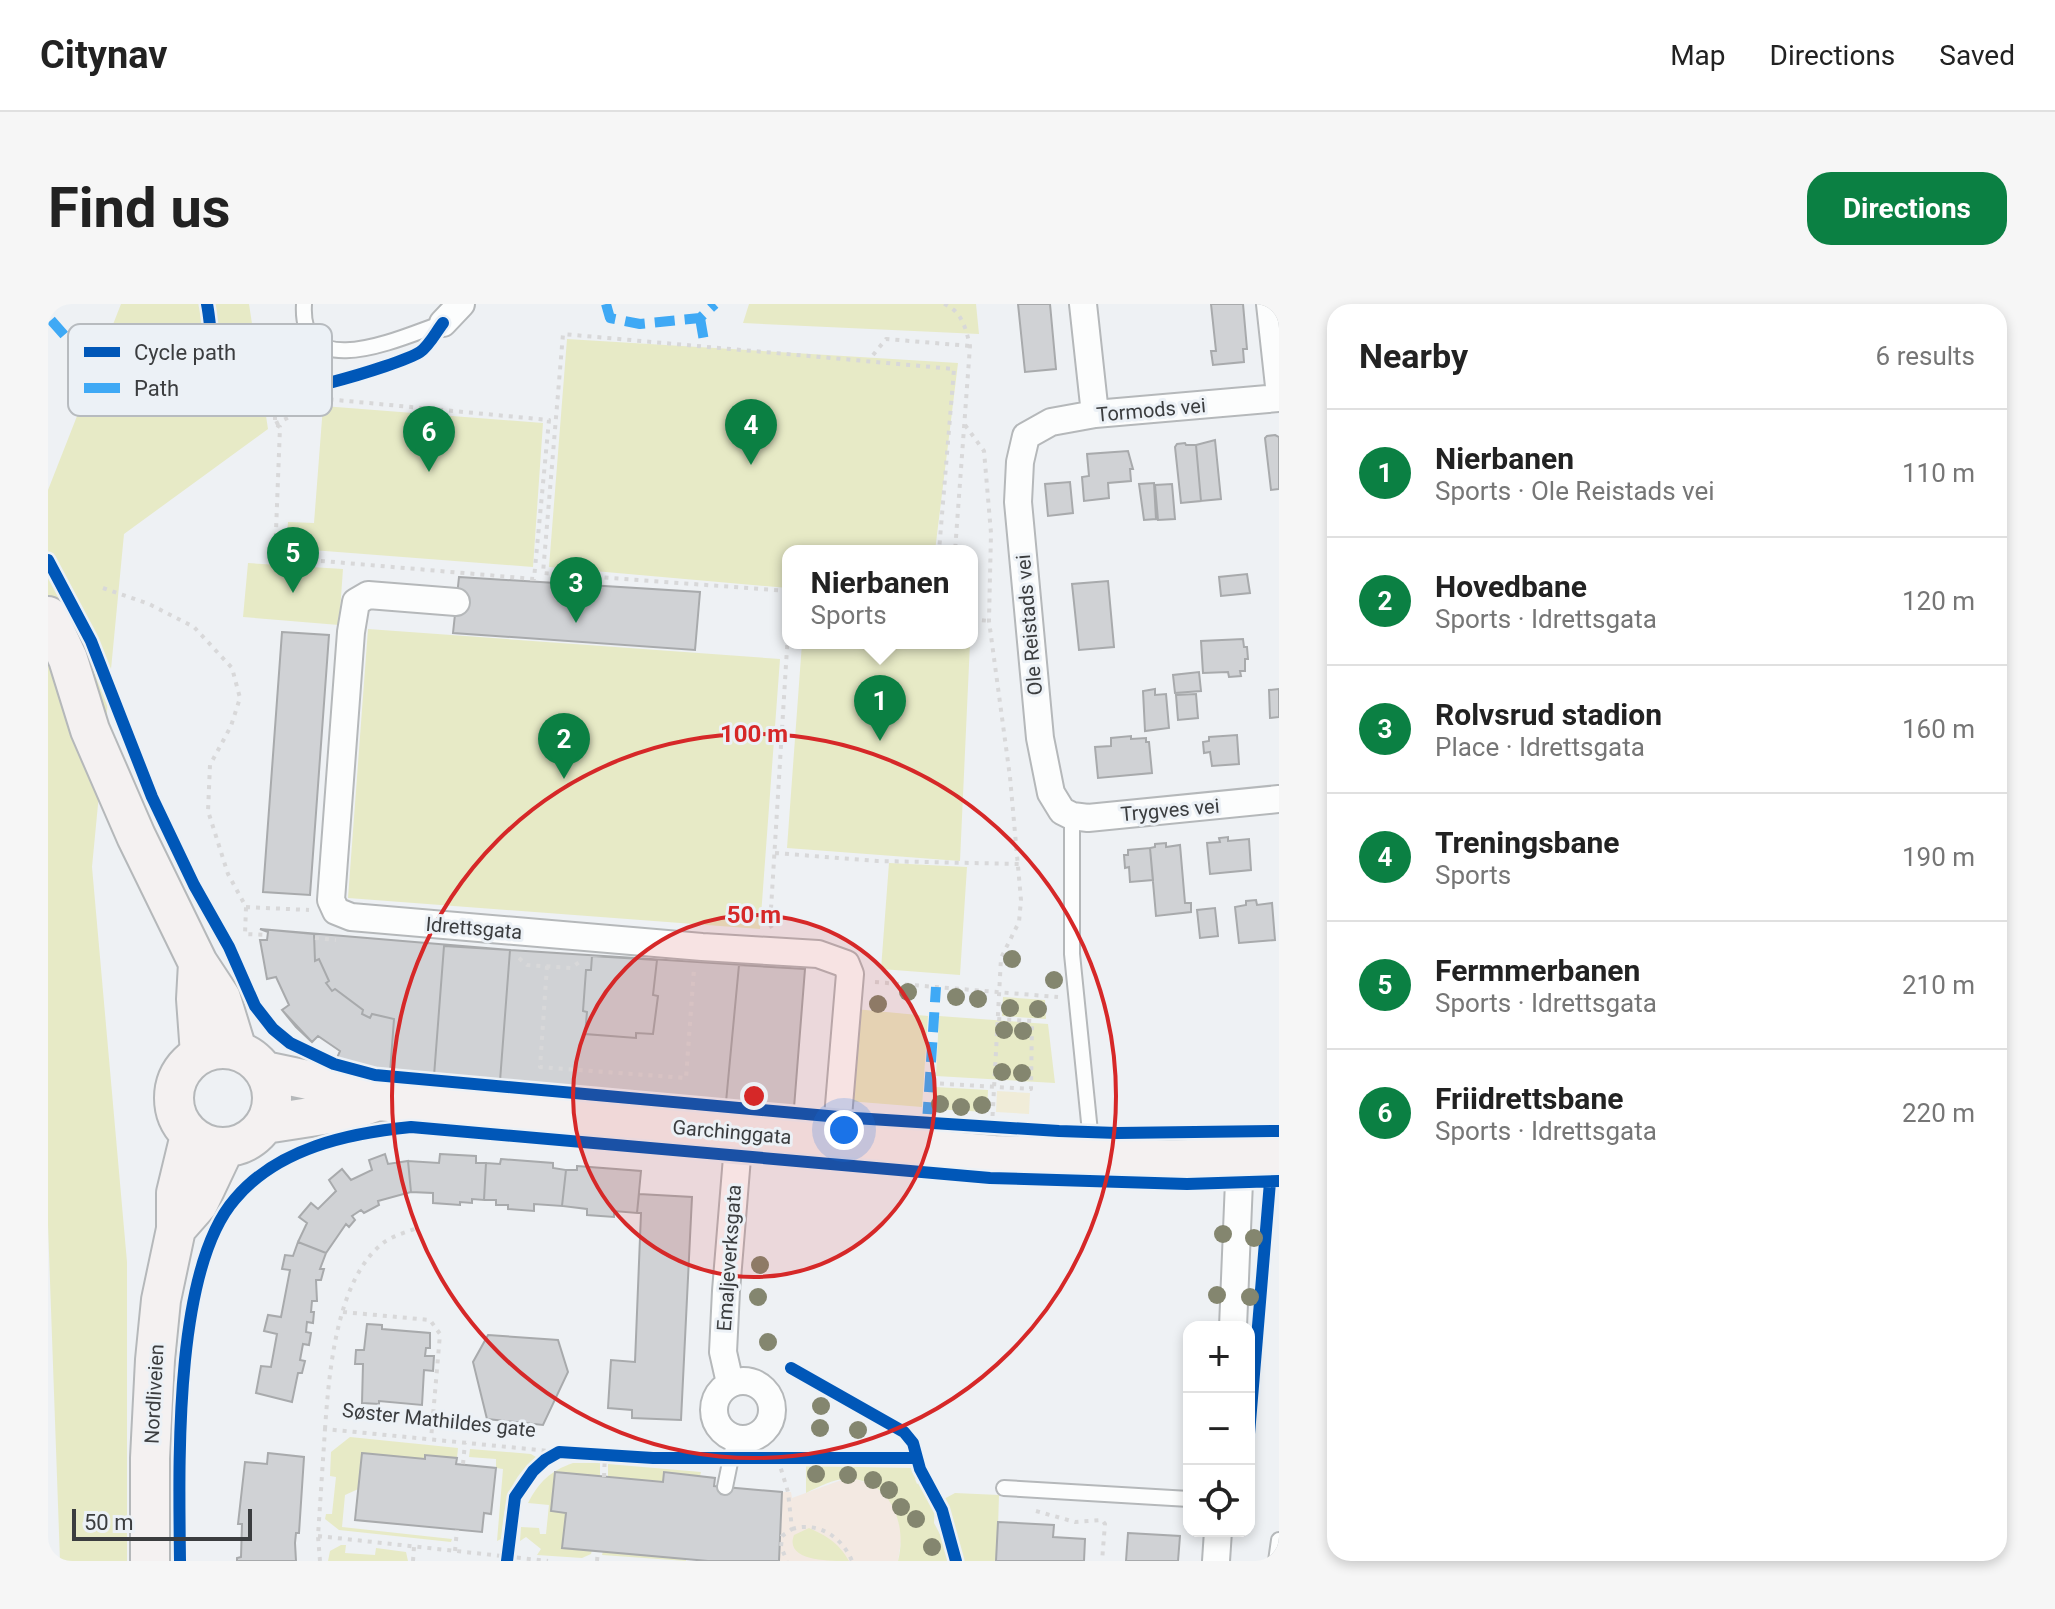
<!DOCTYPE html>
<html lang="en">
<head>
<meta charset="utf-8">
<style>
  :root { --surface:#fff; --page:#f6f6f6; --text:#222; --muted:#767676; --line:#e0e0e0; --accent:#0b8043 }
  body { margin:0; font-family:Roboto,sans-serif; background:var(--page); color:var(--text) }
  .controls { position:absolute; right:24px; bottom:24px; display:grid; overflow:hidden; border-radius:16px; box-shadow:0 4px 12px #0003 }
  .controls button { width:72px; height:72px; display:grid; place-items:center; padding:0; border:0; border-bottom:2px solid var(--line); background:var(--surface); color:var(--text); font:40px sans-serif }
  .scale { position:absolute; left:24px; bottom:20px; width:180px; box-sizing:border-box; padding-left:8px; border:4px solid #3b3d3f; border-top:0; font-size:22px; line-height:28px; white-space:nowrap; color:#3b3d3f; -webkit-text-stroke:6px #ecf1f6; paint-order:stroke }
  .you { position:absolute; left:796px; top:826px; width:28px; height:28px; margin:-20px; border:6px solid #fff; border-radius:50%; background:#1a73e8; box-shadow:0 0 0 12px #1a73e833 }
  .badge { display:grid; place-items:center; width:52px; height:52px; border-radius:50%; background:var(--accent); color:#fff; font-size:26px; font-weight:700 }
  .pin { position:absolute; translate:-50% -66px; filter:drop-shadow(0 2px 4px #0008) }
  .pin::after { content:''; position:absolute; top:42px; width:28px; height:24px; background:inherit; clip-path:polygon(0 0,100% 0,50% 100%) }
  .popup { position:absolute; left:734px; top:241px; width:196px; height:104px; box-sizing:border-box; display:grid; place-content:center; border-radius:16px; background:var(--surface); filter:drop-shadow(0 2px 6px #0005); font-size:26px; white-space:nowrap; color:var(--muted) }
  .popup b { font-size:30px; color:var(--text) }
  .popup::after { content:''; position:absolute; left:50%; top:100%; margin-left:-16px; border:16px solid transparent; border-top-color:var(--surface) }
  .list { margin:0; padding:0; list-style:none }
  h2 { display:flex; justify-content:space-between; align-items:center; height:104px; margin:0; padding:0 32px; font-size:34px }
  h2 small { font-size:26px; font-weight:400; color:var(--muted) }
  .list li { display:grid; grid-template-columns:52px 1fr auto; gap:24px; align-items:center; box-sizing:border-box; height:128px; padding:0 32px; border-top:2px solid var(--line) }
  .list b { display:block; font-size:30px; white-space:nowrap }
  .list p { margin:0; font-size:26px; white-space:nowrap; color:var(--muted) }
  .list em { font-size:26px; font-style:normal; color:var(--muted) }
  .icon { flex:none; width:44px; height:44px; fill:none; stroke:currentColor; stroke-width:2; stroke-linecap:round; stroke-linejoin:round }
  .map { position:relative; flex:none; width:1231px; height:1257px; overflow:hidden; border-radius:24px }
  header { display:flex; align-items:center; gap:48px; box-sizing:border-box; height:112px; padding:0 40px; background:var(--surface); border-bottom:2px solid var(--line) }
  header strong { font-size:38px }
  nav { display:flex; gap:44px; margin-inline-start:auto; font-size:28px }
  .intro { display:flex; align-items:center; justify-content:space-between; box-sizing:border-box; height:192px; padding:0 48px }
  h1 { margin:0; font-size:56px }
  .button { padding:20px 36px; border-radius:24px; background:var(--accent); color:#fff; font-size:28px; font-weight:700 }
  main { display:flex; gap:48px; padding:0 48px }
  aside { flex:1; background:var(--surface); border-radius:24px; box-shadow:0 4px 12px #0003 }
  .map>svg:first-child { display:block }
  .education { fill:#f3e9e2 }
  .green { fill:#e7eac6 }
  .sand { fill:#f0ecd8 }
  .building { fill:#d0d2d5; stroke:#a8aaac; stroke-width:2 }
  .lines { fill:none; stroke-linecap:round; stroke-linejoin:round }
  .lane-casing { stroke:#b5b8ba; stroke-width:18 }
  .street-casing { stroke:#b5b8ba; stroke-width:30 }
  .secondary-casing { stroke:#b5b8ba; stroke-width:42 }
  .path { stroke:#d8d8d9; stroke-width:4; stroke-dasharray:4 6; stroke-linecap:butt }
  .lane { stroke:#fcfdfd; stroke-width:14 }
  .street { stroke:#fcfdfd; stroke-width:26 }
  .secondary { stroke:#f4f1f1; stroke-width:38 }
  .quiet { stroke:#3fa9f5; stroke-width:10; stroke-dasharray:20 10; stroke-linecap:butt }
  .cycleway-casing { stroke:#ecf1f6; stroke-width:17 }
  .cycleway { stroke:#0057b8; stroke-width:12 }
  .tree { fill:#84866f }
  .ring { fill:none; stroke:#d62828; stroke-width:4 }
  .labels { text-anchor:middle; stroke-width:6; stroke-linejoin:round; paint-order:stroke }
  .street-label { font-size:20px; fill:#3b3d3f; stroke:#ecf1f6 }
  .key { fill:#ecf1f6; stroke:#b7bbbf; stroke-width:2 }
  .key-label { font-size:22px; fill:#3b3d3f }
  .centre { fill:#d62828; stroke:#ecf1f6; stroke-width:4 }
  .ring-label { font-size:24px; text-anchor:middle; font-weight:bold; fill:#d62828; stroke:#ecf1f6; stroke-width:6; stroke-linejoin:round; paint-order:stroke }
</style>
</head>
<body>
<header>
<strong>Citynav</strong>
<nav><a>Map</a><a>Directions</a><a>Saved</a></nav>
</header>
<div class="intro"><h1>Find us</h1><a class="button">Directions</a></div>
<main>
<div class="map">
<svg width="1231" height="1257" viewBox="0 0 1231 1257">
  <rect width="100%" height="100%" fill="#eef1f4"/>
  <!-- education -->
  <path class="education" d="M796,1175H807L825,1181L841,1195L847,1205L854,1231L850,1257H731L734,1188H743L744,1194Z"/>
  <!-- green -->
  <path class="green" d="M73,0H201L220,125L76,230L44,563L79,958V1257H12L0,921V186Z
    M701,0H928L931,30L695,19Z
    M519,35L910,59L887,247H740V284L501,263Z
    M275,102L495,119L485,263L238,244L240,218L266,219Z
    M200,259L295,265L291,321L195,313Z
    M320,325L732,355L712,625L300,594Z
    M754,339H922L912,557L739,544Z
    M841,559L919,563L912,671L833,665Z
    M955,693L997,696L998,715L954,712Z
    M807,705L880,712L874,803L800,797Z
    M891,712L1000,720L1007,779L888,772Z
    M887,783L940,786L939,808L885,805Z
    M302,1133L410,1144L409,1154L378,1151L377,1155L297,1191L294,1223L404,1235L403,1238L291,1226L277,1215L278,1210H284L288,1173L282,1172L283,1148Z
    M422,1145L483,1150L488,1153C459,1178 457,1199 453,1235L449,1237L455,1165L448,1164V1155L421,1153Z
    M525,1159H552V1173L503,1207L518,1209L514,1243L544,1246L543,1250L534,1254L489,1251L493,1245L478,1233L472,1237L473,1223L491,1224L492,1230H498L501,1201L480,1199C491,1178 502,1167 525,1159Z
    M560,1160L653,1168L652,1172L617,1169L615,1178L560,1173Z
    M758,1162L864,1164L870,1173L867,1175L869,1180L873,1178L887,1201L886,1219L895,1236L899,1235L904,1257H850C859,1223 845,1180 805,1175C789,1173 772,1182 758,1189Z
    M907,1189L951,1191L949,1257H915L909,1230L896,1195Z
    M761,1224C779,1232 791,1239 801,1257C781,1257 736,1257 746,1231Z
    M293,1241H298L297,1249L327,1251L328,1244L358,1248L360,1257H280L282,1247Z
    M555,1247L638,1255V1257L554,1251Z"/>
  <!-- sand -->
  <path class="sand" d="M949,787L982,789L981,810L948,808Z"/>
  <!-- building -->
  <path class="building" d="M970,0H1002L1008,65L977,68Z
    M1163,0H1195L1199,45H1195L1196,58L1165,61L1163,47H1168Z
    M1227,131L1231,133V185L1223,186L1217,134L1219,132Z
    M1167,136L1173,195L1153,197L1148,141Z
    M1137,139L1138,141H1148L1153,197L1133,199L1127,143L1129,140Z
    M1080,147L1085,165H1082L1083,177L1060,179L1061,194L1036,197L1034,173L1041,172L1039,150Z
    M1022,178L1025,209L1000,212L997,180Z
    M1106,179L1108,215L1096,216L1091,180Z
    M1124,180L1127,215L1110,216L1107,181Z
    M1199,270L1202,289L1173,292L1171,273Z
    M411,273L652,288L647,346L405,329Z
    M1060,277L1066,343L1031,346L1024,280Z
    M234,328L281,331L262,591L215,588Z
    M1195,335L1196,343H1199L1200,355H1197V367H1192L1193,372L1181,373L1180,368L1155,369L1153,337Z
    M1151,368L1153,387L1127,389L1125,371Z
    M1107,385V391L1118,390L1121,424L1097,427L1095,387Z
    M1231,385V413L1222,414L1221,386Z
    M1148,390L1150,414L1130,416L1128,391Z
    M1189,431L1191,460L1164,462L1162,448L1156,449L1155,438L1161,437V433Z
    M1083,432V435L1098,434V438H1101L1104,469L1050,474L1047,443L1063,442V434Z
    M1180,533V537L1201,535L1203,566L1162,570L1159,539L1172,538L1171,534Z
    M1118,539V543L1132,541L1137,599H1143V608L1108,612L1102,544L1107,543V540Z
    M1102,544L1105,576L1082,578L1081,563L1077,564L1076,551H1080V546Z
    M1208,596L1209,601L1224,599L1227,636L1191,639L1187,603L1198,601V597Z
    M1167,604L1170,632L1152,634L1149,606Z
    M212,625L266,630L267,657L271,655L281,677L278,679L284,687L287,685L315,706L314,710L322,714L324,710L346,715L342,769L305,762L289,754L292,747L270,732L264,738L248,723L234,706L241,701L228,673L219,675L212,636H219L220,628Z
    M212,625L462,646L757,665L746,804L342,769L305,762L289,754L292,747L270,732L264,738L234,706L241,701L228,673L219,675L212,636H219L220,628Z
    M396,642L462,646L452,777L386,772Z
    M544,652L609,656L605,691L610,692L605,730L588,729V734L537,730L539,708L535,707L538,666H543Z
    M691,661L757,665L746,804L678,798Z
    M337,850L340,860L360,857L363,888L330,897L331,901L316,909L313,906L304,912L307,916L301,923L298,920L278,949L250,938L259,919L251,913L263,899L270,905L288,887L281,876L294,865L303,876L324,866L321,856Z
    M392,850L428,852V859H438L436,896L424,895V899L412,898V901L385,899V889L363,888L360,857L391,859Z
    M453,855L505,859V864L518,866L514,902L486,900V907L460,905V901H448V896H436L438,859L452,860Z
    M529,862L593,867L589,909L566,907V913L539,911V905L514,902L518,866H529Z
    M591,890L644,893L633,1116L584,1114V1106L560,1104L563,1056L587,1058L593,909H589Z
    M250,938L278,949L272,965H276L273,976H268L269,997H264L263,1008H266L265,1019L259,1018L258,1028L263,1029L261,1041L255,1040L252,1056L257,1057L254,1069H250L244,1098L208,1089L213,1062L223,1063L229,1030L216,1027L220,1011L233,1013L242,966L234,965L237,951L245,952Z
    M319,1020L334,1021V1025L382,1029V1044H378L377,1052H386L385,1067L376,1066L374,1101L331,1097V1100L314,1099L315,1060H307L308,1046H316Z
    M440,1031L510,1036L520,1068L495,1121L439,1115L425,1058Z
    M220,1149L256,1153L251,1229H248L247,1239L248,1257H189V1254L193,1253L194,1220H190L197,1158L219,1160Z
    M314,1149L377,1155V1151L409,1154L408,1160L448,1164L443,1210L436,1209L434,1228L307,1216Z
    M507,1168L615,1178L616,1168L667,1174L666,1182L734,1188L731,1257H660L514,1244L518,1209L503,1207Z
    M950,1218L1006,1221L1005,1233L1037,1235L1036,1257H948Z
    M1080,1229L1132,1232L1130,1257H1078Z"/>
  <g class="lines">
    <defs>
      <path id="lane" d="M256,0C251,82 354,33 395,19
        M1024,512V650L1042,828L1038,853
        M677,1183L687,1134
        M956,1184L1141,1195
        M1228,1257L1231,1236"/>
      <path id="street" d="M1035,0L1047,110
        M1222,0L1231,82
        M395,19L413,0
        M1231,94L1047,110L1003,118L978,132L972,158L970,198L992,434L1003,489L1014,507L1024,512L1040,514L1231,495
        M408,298L320,291L308,298L303,328L283,596L288,607L303,613L654,643L770,650L798,660L802,670L788,837
        M1185,1023L1192,853
        M666 1106a29 29 0 1 1 58 0a29 29 0 1 1-58 0Z
        M682,1079L675,1048L678,987L691,829
        M1168,1257L1170,1227"/>
      <path id="secondary" d="M0,312L20,355L42,426L88,532L150,659L173,694L189,746
        M150,659L148,695L152,750
        M126 794a49 49 0 1 1 98 0a49 49 0 1 1-98 0Z
        M217,767L303,785L330,797L946,851L1119,856L1231,851
        M217,820L301,807L330,797
        M128,925L150,900L177,843
        M102,1257V1154L107,1056L113,996L128,925V889L142,831"/>
    </defs>
    <!-- lane casing -->
    <use href="#lane" class="lane-casing"/>
    <!-- street casing -->
    <use href="#street" class="street-casing"/>
    <!-- secondary casing -->
    <use href="#secondary" class="secondary-casing"/>
    <!-- path -->
    <path class="path" d="M896,0C914,7 918,25 922,42L907,247
      M825,51L838,35L922,42
      M227,92V120L232,123L227,253L486,275L501,116L278,95L227,120
      M917,121L936,147L943,229L941,317L962,473L973,596L971,618L953,654L944,822
      M55,284L101,300L146,323L184,364L192,394L183,422L162,461L160,507L180,570L198,603L197,630L220,631
      M740,287L495,269L515,30L906,65L891,247
      M924,315L941,317
      M727,549L829,557L972,560
      M198,603L261,606
      M724,624L722,621L740,328
      M267,634L288,636
      M471,654L479,661L523,664L533,657
      M499,662L492,763L638,774L646,665
      M827,678L1010,693
      M882,779L983,785L984,717L948,715
      M295,1008L382,1016L392,1030L383,1135
      M277,1125C281,1069 288,976 335,939C344,932 359,928 369,924
      M730,1155L740,1188L744,1225L734,1232L733,1243L739,1257
      M415,1160L417,1139
      M556,1173L557,1150
      M988,1207L1027,1218L1054,1216L1057,1220L1054,1257
      M744,1225C770,1217 794,1233 804,1257
      M270,1232L500,1257
      M407,1247L409,1226
      M272,1257L270,1232L277,1125L511,1148
      M365,1257L366,1243
      M549,1257L550,1247"/>
    <!-- lane -->
    <use href="#lane" class="lane"/>
    <!-- street -->
    <use href="#street" class="street"/>
    <!-- secondary -->
    <use href="#secondary" class="secondary"/>
    <!-- quiet -->
    <path class="quiet" d="M558,0L562,14L592,20L652,14L667,0
      M652,14L657,43
      M3,16L25,41L54,55L88,64C113,104 142,86 182,83
      M879,818L888,683"/>
    <defs>
      <path id="cycleway" d="M159,0C165,30 161,71 190,90C210,103 350,62 372,48C381,42 388,28 395,19
        M0,256L43,337L104,493L146,581L181,643L207,702L225,725L242,739L286,760L327,771L791,813L1011,827L1069,829L1231,827
        M743,1064L856,1128L865,1139L872,1165L894,1206L908,1257
        M1201,1130L1222,878
        M132,1257C131,1164 125,966 187,895C230,844 301,829 363,823L942,874L1139,880L1231,877
        M459,1257L467,1193L485,1167L497,1156L511,1148L605,1154H868"/>
    </defs>
    <!-- cycleway casing -->
    <use href="#cycleway" class="cycleway-casing"/>
    <!-- cycleway -->
    <use href="#cycleway" class="cycleway"/>
  </g>
  <!-- trees -->
  <g class="tree">
    <circle cx="964" cy="655" r="9"/>
    <circle cx="1006" cy="676" r="9"/>
    <circle cx="860" cy="688" r="9"/>
    <circle cx="908" cy="693" r="9"/>
    <circle cx="930" cy="695" r="9"/>
    <circle cx="830" cy="700" r="9"/>
    <circle cx="962" cy="704" r="9"/>
    <circle cx="990" cy="705" r="9"/>
    <circle cx="956" cy="726" r="9"/>
    <circle cx="975" cy="727" r="9"/>
    <circle cx="954" cy="768" r="9"/>
    <circle cx="974" cy="769" r="9"/>
    <circle cx="892" cy="800" r="9"/>
    <circle cx="934" cy="801" r="9"/>
    <circle cx="913" cy="803" r="9"/>
    <circle cx="1175" cy="930" r="9"/>
    <circle cx="1206" cy="934" r="9"/>
    <circle cx="712" cy="961" r="9"/>
    <circle cx="1169" cy="991" r="9"/>
    <circle cx="710" cy="993" r="9"/>
    <circle cx="1202" cy="993" r="9"/>
    <circle cx="720" cy="1038" r="9"/>
    <circle cx="773" cy="1102" r="9"/>
    <circle cx="772" cy="1124" r="9"/>
    <circle cx="810" cy="1126" r="9"/>
    <circle cx="768" cy="1170" r="9"/>
    <circle cx="800" cy="1171" r="9"/>
    <circle cx="825" cy="1176" r="9"/>
    <circle cx="841" cy="1186" r="9"/>
    <circle cx="853" cy="1203" r="9"/>
    <circle cx="868" cy="1215" r="9"/>
    <circle cx="884" cy="1243" r="9"/>
  </g>
  <!-- distance rings -->
  <circle cx="706" cy="792" r="181" fill="#d62828" fill-opacity=".12"/>
  <g class="ring">
    <circle cx="706" cy="792" r="181"/>
    <circle cx="706" cy="792" r="362"/>
  </g>
  <g class="labels">
    <!-- street labels -->
    <g class="street-label">
      <text transform="translate(1103 106) rotate(-5)" y="7">Tormods vei</text>
      <text transform="translate(981 321) rotate(-95)" y="7">Ole Reistads vei</text>
      <text transform="translate(1122 506) rotate(-5)" y="7">Trygves vei</text>
      <text transform="translate(426 624) rotate(5)" y="7">Idrettsgata</text>
      <text transform="translate(684 828) rotate(5)" y="7">Garchinggata</text>
      <text transform="translate(681 954) rotate(-86)" y="7">Emaljeverksgata</text>
      <text transform="translate(106 1090) rotate(-87)" y="7">Nordliveien</text>
      <text transform="translate(391 1116) rotate(6)" y="7">Søster Mathildes gate</text>
    </g>
  </g>
  <!-- legend -->
  <rect x="20" y="20" width="264" height="92" rx="12" class="key"/>
  <rect x="36" y="43" width="36" height="10" fill="#0057b8"/>
  <rect x="36" y="79" width="36" height="10" fill="#3fa9f5"/>
  <g class="key-label">
    <text x="86" y="56">Cycle path</text>
    <text x="86" y="92">Path</text>
  </g>
  <circle cx="706" cy="792" r="12" class="centre"/>
  <g class="ring-label">
    <text x="706" y="438">100 m</text>
    <text x="706" y="619">50 m</text>
  </g>
</svg>
<div class="controls">
<button>+</button>
<button>−</button>
<button><svg class="icon" aria-label="locate" viewBox="0 0 24 24"><circle cx="12" cy="12" r="6"/><path d="M12 2v4M12 18v4M2 12h4M18 12h4"/></svg></button>
</div>
<div class="scale">50 m</div>
<div class="you"></div>
<div class="pin badge" style="left:832px;top:437px">1</div>
<div class="popup"><b>Nierbanen</b>Sports</div>
<div class="pin badge" style="left:516px;top:475px">2</div>
<div class="pin badge" style="left:528px;top:319px">3</div>
<div class="pin badge" style="left:703px;top:161px">4</div>
<div class="pin badge" style="left:245px;top:289px">5</div>
<div class="pin badge" style="left:381px;top:168px">6</div>
</div>
<aside>
<h2>Nearby<small>6 results</small></h2>
<ul class="list">
<li><span class="badge">1</span><div><b>Nierbanen</b><p>Sports · Ole Reistads vei</p></div><em>110 m</em></li>
<li><span class="badge">2</span><div><b>Hovedbane</b><p>Sports · Idrettsgata</p></div><em>120 m</em></li>
<li><span class="badge">3</span><div><b>Rolvsrud stadion</b><p>Place · Idrettsgata</p></div><em>160 m</em></li>
<li><span class="badge">4</span><div><b>Treningsbane</b><p>Sports</p></div><em>190 m</em></li>
<li><span class="badge">5</span><div><b>Fermmerbanen</b><p>Sports · Idrettsgata</p></div><em>210 m</em></li>
<li><span class="badge">6</span><div><b>Friidrettsbane</b><p>Sports · Idrettsgata</p></div><em>220 m</em></li>
</ul>
</aside>
</main>
</body>
</html>
